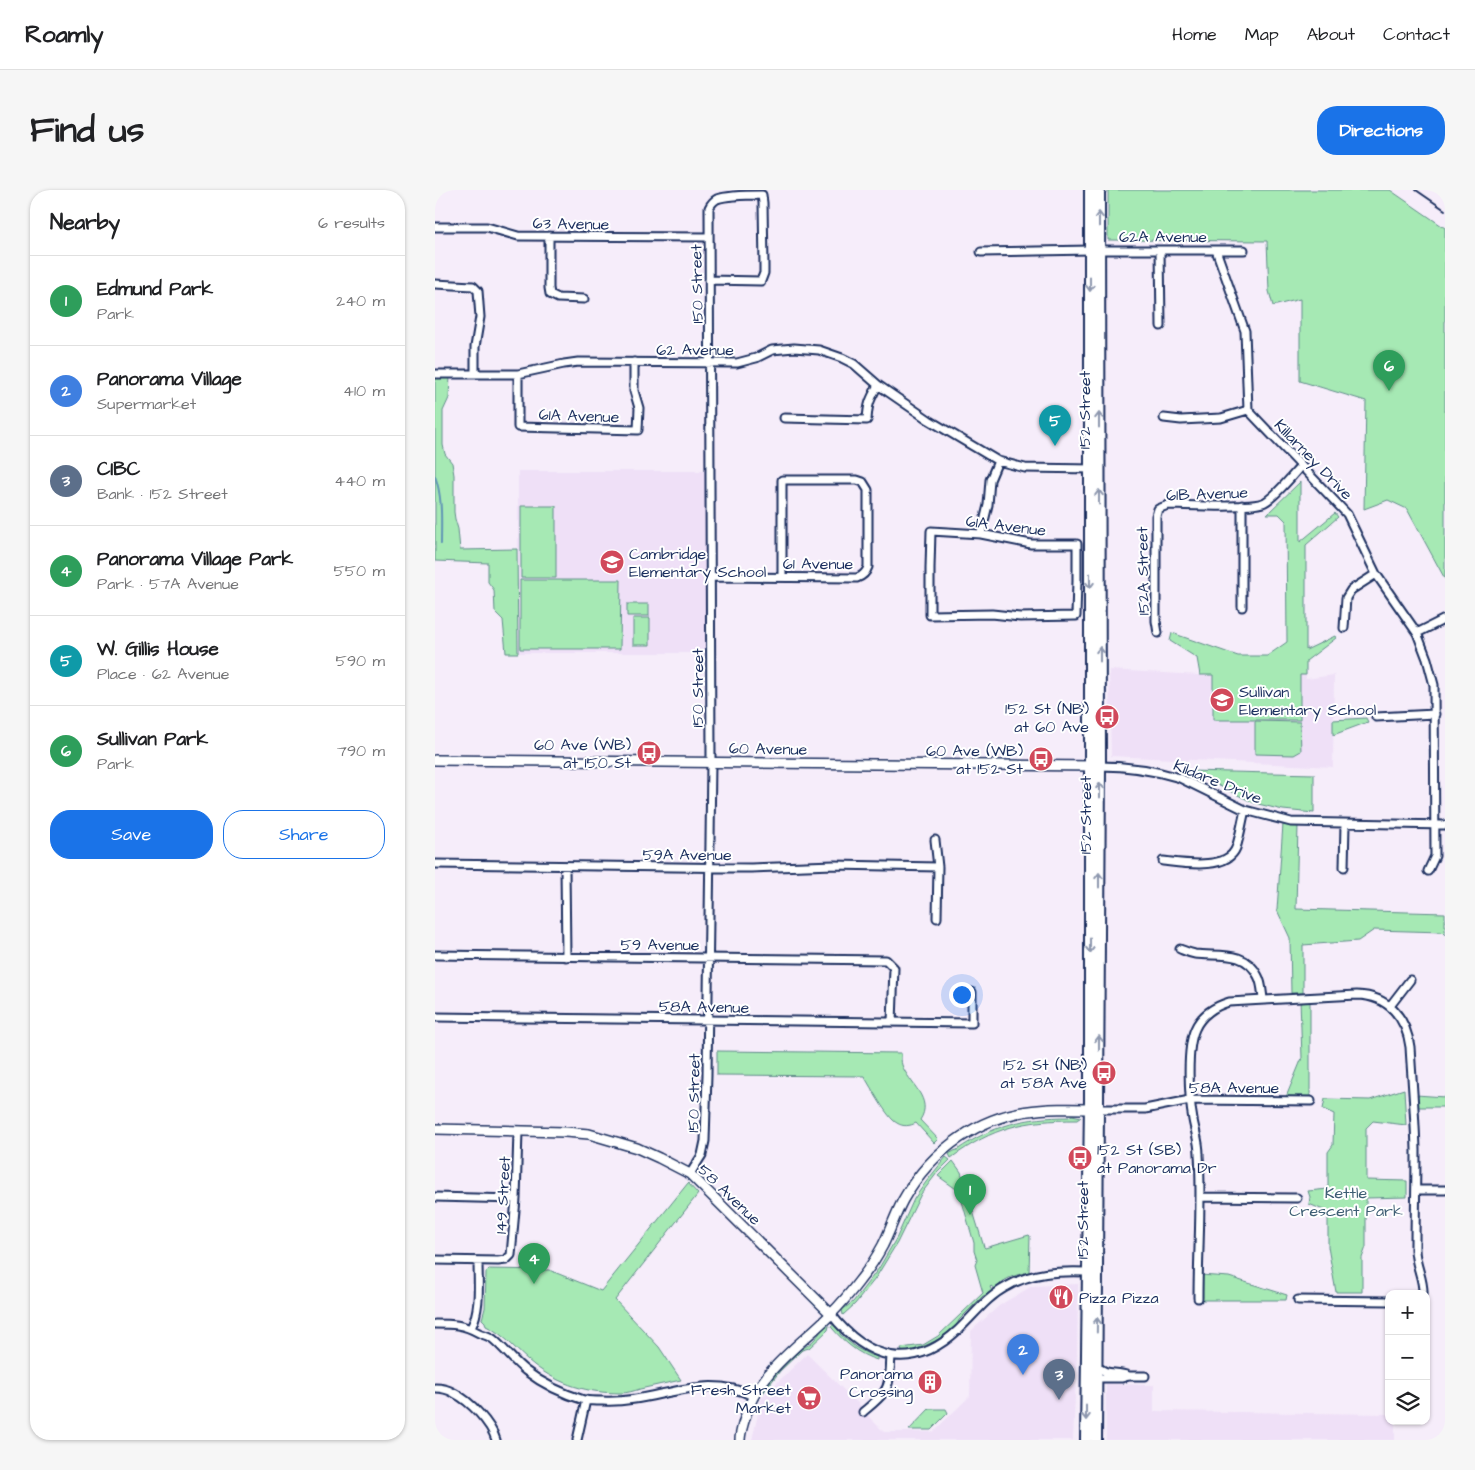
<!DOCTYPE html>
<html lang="en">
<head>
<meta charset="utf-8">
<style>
  :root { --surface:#fff; --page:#f6f6f6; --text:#202124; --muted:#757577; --line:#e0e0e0; --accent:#1a73e8 }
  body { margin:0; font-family:"Architects Daughter",sans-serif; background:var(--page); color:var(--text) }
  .controls { position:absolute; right:15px; bottom:15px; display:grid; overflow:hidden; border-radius:10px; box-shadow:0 1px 4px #0004 }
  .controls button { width:45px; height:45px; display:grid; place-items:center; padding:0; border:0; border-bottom:1px solid var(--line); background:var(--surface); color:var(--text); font:25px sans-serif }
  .you { position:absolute; left:526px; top:804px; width:18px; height:18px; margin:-12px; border:4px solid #fff; border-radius:50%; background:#1a73e8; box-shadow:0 0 0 8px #1a73e833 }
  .badge { display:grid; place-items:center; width:32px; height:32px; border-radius:50%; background:var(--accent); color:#fff; font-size:16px; font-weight:700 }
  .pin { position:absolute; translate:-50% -41px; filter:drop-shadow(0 1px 2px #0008) }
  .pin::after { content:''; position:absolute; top:26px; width:18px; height:15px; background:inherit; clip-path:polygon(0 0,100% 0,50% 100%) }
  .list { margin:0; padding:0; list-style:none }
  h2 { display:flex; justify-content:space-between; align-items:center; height:65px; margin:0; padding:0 20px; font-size:21px }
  h2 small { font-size:16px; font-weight:400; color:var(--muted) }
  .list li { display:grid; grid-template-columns:32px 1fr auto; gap:15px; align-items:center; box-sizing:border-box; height:90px; padding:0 20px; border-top:1px solid var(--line) }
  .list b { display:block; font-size:19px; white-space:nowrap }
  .list p { margin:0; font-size:16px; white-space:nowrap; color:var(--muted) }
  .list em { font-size:16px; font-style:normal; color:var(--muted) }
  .actions { display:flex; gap:10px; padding:15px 20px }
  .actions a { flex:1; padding:11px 0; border:1px solid var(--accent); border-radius:20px; text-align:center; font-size:18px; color:var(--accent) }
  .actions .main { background:var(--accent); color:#fff }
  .icon { flex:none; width:28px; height:28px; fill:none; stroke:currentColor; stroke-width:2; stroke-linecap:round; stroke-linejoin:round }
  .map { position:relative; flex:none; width:1010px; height:1250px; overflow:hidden; border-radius:20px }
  header { display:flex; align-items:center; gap:30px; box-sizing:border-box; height:70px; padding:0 25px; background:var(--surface); border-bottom:1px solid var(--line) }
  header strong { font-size:24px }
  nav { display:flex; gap:28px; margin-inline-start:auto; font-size:18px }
  .intro { display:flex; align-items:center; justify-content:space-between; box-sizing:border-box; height:120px; padding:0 30px }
  h1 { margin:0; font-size:35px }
  .button { padding:12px 22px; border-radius:20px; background:var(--accent); color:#fff; font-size:18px; font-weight:700 }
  main { display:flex; gap:30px; padding:0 30px }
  aside { flex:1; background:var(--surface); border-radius:20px; box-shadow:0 1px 4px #0004 }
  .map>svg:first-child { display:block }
  .built { fill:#efe0f7 }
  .green { fill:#a6e9b4; stroke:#608c89 }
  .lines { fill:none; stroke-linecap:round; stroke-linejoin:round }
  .stream { stroke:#6095b5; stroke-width:2 }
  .minor-casing { stroke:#1b2f5e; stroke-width:11 }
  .tertiary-casing { stroke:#1b2f5e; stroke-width:12 }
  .secondary-casing { stroke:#1b2f5e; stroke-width:14 }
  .minor { stroke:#fff; stroke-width:7 }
  .tertiary { stroke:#fff; stroke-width:9 }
  .secondary { stroke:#fff; stroke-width:10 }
  .rail { stroke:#1b2f5e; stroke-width:2 }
  .oneway { stroke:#8d97ae }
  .labels { text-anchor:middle; stroke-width:4; stroke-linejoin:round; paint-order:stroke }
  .street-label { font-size:16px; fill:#1b2f5e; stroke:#fff }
  .poi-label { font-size:16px; fill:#1b2f5e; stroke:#fff; text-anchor:end }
  .park-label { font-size:16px; fill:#3e5e74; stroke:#fff }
</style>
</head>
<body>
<header>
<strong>Roamly</strong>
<nav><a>Home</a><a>Map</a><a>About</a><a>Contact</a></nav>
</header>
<div class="intro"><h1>Find us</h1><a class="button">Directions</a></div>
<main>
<aside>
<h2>Nearby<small>6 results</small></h2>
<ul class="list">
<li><span class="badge" style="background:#2e9e5b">1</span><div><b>Edmund Park</b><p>Park</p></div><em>240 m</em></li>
<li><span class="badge" style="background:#3f7fe0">2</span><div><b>Panorama Village</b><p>Supermarket</p></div><em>410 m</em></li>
<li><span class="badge" style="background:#5c6f8a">3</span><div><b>CIBC</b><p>Bank · 152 Street</p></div><em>440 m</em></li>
<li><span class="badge" style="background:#2e9e5b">4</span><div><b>Panorama Village Park</b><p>Park · 57A Avenue</p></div><em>550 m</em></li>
<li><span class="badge" style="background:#0f9aa8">5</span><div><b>W. Gillis House</b><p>Place · 62 Avenue</p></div><em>590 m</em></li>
<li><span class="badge" style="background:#2e9e5b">6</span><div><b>Sullivan Park</b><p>Park</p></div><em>790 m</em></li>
</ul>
<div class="actions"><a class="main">Save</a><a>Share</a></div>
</aside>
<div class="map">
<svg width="1010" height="1250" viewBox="0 0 1010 1250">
  <rect width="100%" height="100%" fill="#f6edfa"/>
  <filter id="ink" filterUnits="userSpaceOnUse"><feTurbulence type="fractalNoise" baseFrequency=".02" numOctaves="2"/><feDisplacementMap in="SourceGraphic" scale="10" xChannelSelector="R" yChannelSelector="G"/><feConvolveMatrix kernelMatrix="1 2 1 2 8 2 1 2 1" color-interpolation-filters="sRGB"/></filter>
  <g filter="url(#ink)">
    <!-- built -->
    <path class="built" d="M83,281H270V463H83Z
      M674,480L765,485H871V489L899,485L898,577L676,566Z
      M643,1094L642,1165L638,1250H317L327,1207L372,1164L415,1206L424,1214L433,1226L449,1242H498L535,1206L536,1141L565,1115L597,1096Z
      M671,1194L719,1195V1221L954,1224V1231H960V1250H671Z"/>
    <!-- green -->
    <path class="green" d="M673,0H955L1010,38V389L972,319L953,310L929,319L931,211L865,191V109L838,116L834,101L832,51L673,50Z
      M0,186H15L14,208L8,221V255L10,264L17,273L19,285V322L20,329L23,339L25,360L82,359L83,463H71L68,430L60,422L59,400L53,392V373L0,371Z
      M865,292V352L900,323L903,327L871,355V460L900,446L901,448L871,471V485H865V530H778V485H765L762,468L735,451L737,443L803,466H832L852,452L851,331L844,324H832Z
      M86,316H121V388H86Z
      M85,390H186L185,459H85Z
      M192,414H214V426H192Z
      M198,428H215V455H198Z
      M931,528L933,532L898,545V530Z
      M820,531L865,532L866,561L859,565L820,564Z
      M754,581L879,584V623L848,620L819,613Z
      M848,634L863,635L861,719L1010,723V745L1007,742L939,740L923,751L868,755V803H856L855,748L842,720Z
      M865,809H875V908L851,907L867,868Z
      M282,861L466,863C466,867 466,872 467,875C474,894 499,909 485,930L503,949L499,953L481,933C475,936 468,937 462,933C452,928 436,897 429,886L282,885Z
      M969,899L971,935L938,931L931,938V990L972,991V1007L931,1008V1057L927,1068V1102H901L893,1057V1022L874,1014L875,1007L873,1001L893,999V962L898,955L899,924L888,919L890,909L935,910Z
      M981,905L1010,907V917H982Z
      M637,925L646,927L642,930C589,930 559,937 516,968L514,964L519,961L522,960C558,935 591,927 634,927Z
      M511,967L515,970L502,983L486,1004L462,1053L440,1089L420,1114L408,1125L407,1120L418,1112L444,1078L462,1047L479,1009L491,992Z
      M518,971L526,982L549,1057L550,1058L594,1045L595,1046L594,1083C586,1083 573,1087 566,1093C564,1095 562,1098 560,1099L556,1096L555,1097L557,1101L552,1105L548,1106L524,1130C520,1144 481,1162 467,1162L466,1158L488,1155L503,1146L548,1103L540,1075L542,1070L539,1061V1053L524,1001L503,986Z
      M253,993L263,1004L180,1110L224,1157L246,1190C232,1193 218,1196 205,1199C199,1201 192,1203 186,1203C153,1203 125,1195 99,1175C82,1162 71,1145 51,1136L50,1132L47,1129L50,1118L51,1082L54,1079L114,1080L166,1101Z
      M765,1085L794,1087L852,1105L851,1110H765Z
      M399,1134L405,1140V1144L420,1157L435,1165L442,1166V1170C423,1164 410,1153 397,1138L396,1136Z
      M390,1136H394L393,1140L374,1158L367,1160L345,1181L328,1203C331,1187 355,1169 367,1158C377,1155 384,1144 390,1136Z
      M494,1219H511L513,1223L496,1240H474Z"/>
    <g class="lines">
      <!-- stream -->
      <path class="stream" d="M0,286C8,308 6,332 6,354"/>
      <defs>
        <path id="minor" d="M0,37H52L83,46L274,47
          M114,46V98L115,104L123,108L149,109
          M662,56L669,60H809
          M725,60L726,136
          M781,60L810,141L813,220L912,324L941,384L982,443L992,469L999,495L1000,666L993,681
          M546,62L655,60
          M0,94L38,96L43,101L45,127L40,157V184
          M0,184H83L129,174L143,172L302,173L321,168L337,160L359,158L384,160L407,168L419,174L443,195L494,230L563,271L590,278L659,279
          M83,184V237L203,240L204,218L199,201V172
          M349,228L432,230C433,213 435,210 443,195
          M729,228L746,230L786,228L813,220
          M807,315V417
          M496,341L546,344L596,354H642V391L641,426L585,427L557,424L495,425V378Z
          M546,344L553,315L555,290L563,271
          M276,387L422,388C428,386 431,383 433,377V300L428,292L422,290H347V387
          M909,438L911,408L916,400L941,384
          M723,443L721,431V326L723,319L733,315C751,315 818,319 830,312C841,306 857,286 866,276
          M982,443L1010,429
          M941,527L1000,524
          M665,576C693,576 719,580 745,588L810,620L856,632L1010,635
          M500,650L503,677L502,728
          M728,671C747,673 792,681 801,658C805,646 807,632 810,620
          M0,674L316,678L399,675L503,677
          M130,677L131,767
          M909,677L910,634
          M745,759C750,761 754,763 760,764C783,767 810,759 823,786C827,793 827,802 828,809
          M0,765L451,770L459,778L457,832
          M955,816L975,790
          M0,827L537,833V802
          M663,919H710L755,910L876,911
          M255,984L267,965L270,951L272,885L276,572L274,18C276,14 278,11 282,9C293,5 315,5 327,5L328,13L329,76V83L326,91L274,90
          M981,1000H1010
          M0,1007L81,1009
          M765,1007L862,1008
          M0,1070L63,1071L71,1070L76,1065L81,1009L83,941
          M763,1108C763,1060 767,1012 764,964C764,952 760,941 758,930C754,908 751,859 760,839C766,825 780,816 794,812L922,805C953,806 971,827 975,857C977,891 980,925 981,960C981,993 980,1026 980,1059C980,1075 989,1089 988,1104
          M863,1110L954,1111
          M396,1124C432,1170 477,1183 523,1140C539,1125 552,1107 571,1097C596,1082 624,1081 652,1082
          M0,1134C17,1134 28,1134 44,1143C49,1145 54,1146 58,1149C70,1159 79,1172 91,1181C108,1194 129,1204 149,1210C155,1211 162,1211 168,1211C220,1214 267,1181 318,1206
          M36,1138C46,1118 43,1094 43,1071
          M661,1175C672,1187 680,1180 694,1186
          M661,1188H687L694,1186H710
          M0,1198C6,1198 14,1200 19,1203C35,1211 56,1233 61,1250
          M428,1222C435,1216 444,1209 449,1202C456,1193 455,1177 456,1166
          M142,1250L151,1210"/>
        <path id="tertiary" d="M0,570L662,576
          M0,939L130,942L154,944L202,958L224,968L255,984L396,1124
          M305,1250C305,1244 307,1238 309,1231C321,1183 362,1158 395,1125C406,1114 416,1102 425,1090C434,1079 441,1068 448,1055C455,1041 460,1025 468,1010C482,985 502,963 526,947C570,917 610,918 661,919"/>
        <path id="secondary" d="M651,1250L655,910V0
          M661,1250L665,576L664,0"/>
      </defs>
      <!-- minor casing -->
      <use href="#minor" class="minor-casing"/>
      <!-- tertiary casing -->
      <use href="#tertiary" class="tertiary-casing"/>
      <!-- secondary casing -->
      <use href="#secondary" class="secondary-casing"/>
      <!-- minor -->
      <use href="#minor" class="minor"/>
      <!-- tertiary -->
      <use href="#tertiary" class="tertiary"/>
      <!-- secondary -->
      <use href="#secondary" class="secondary"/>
      <!-- rail -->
      <path class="rail" d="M981,0L1010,20"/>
    </g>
    <!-- one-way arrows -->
    <defs><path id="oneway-shaft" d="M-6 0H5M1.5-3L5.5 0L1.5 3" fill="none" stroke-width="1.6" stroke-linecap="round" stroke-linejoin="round" transform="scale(1.25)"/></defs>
    <g class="oneway">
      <use href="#oneway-shaft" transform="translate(664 29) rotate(-90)"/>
      <use href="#oneway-shaft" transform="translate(655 94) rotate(90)"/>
      <use href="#oneway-shaft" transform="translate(664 230) rotate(-90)"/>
      <use href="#oneway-shaft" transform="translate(664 307) rotate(-90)"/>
      <use href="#oneway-shaft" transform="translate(655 391) rotate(90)"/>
      <use href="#oneway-shaft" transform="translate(665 464) rotate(-90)"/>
      <use href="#oneway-shaft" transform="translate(665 600) rotate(-90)"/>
      <use href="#oneway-shaft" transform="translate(664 690) rotate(-90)"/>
      <use href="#oneway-shaft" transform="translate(655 756) rotate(90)"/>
      <use href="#oneway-shaft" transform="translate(664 853) rotate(-90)"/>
      <use href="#oneway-shaft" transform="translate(662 1135) rotate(-89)"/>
      <use href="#oneway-shaft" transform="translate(651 1223) rotate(90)"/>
    </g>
  </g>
  <!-- icons -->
  <defs>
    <symbol id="school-disc" viewBox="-11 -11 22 22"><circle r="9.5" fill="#d1495b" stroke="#fff"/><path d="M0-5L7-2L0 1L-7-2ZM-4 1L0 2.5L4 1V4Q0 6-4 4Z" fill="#fff"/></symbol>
    <symbol id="bus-disc" viewBox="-11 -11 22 22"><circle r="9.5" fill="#d1495b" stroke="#fff"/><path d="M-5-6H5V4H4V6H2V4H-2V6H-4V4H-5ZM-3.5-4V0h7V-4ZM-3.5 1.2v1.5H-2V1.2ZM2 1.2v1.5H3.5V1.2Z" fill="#fff"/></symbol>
    <symbol id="restaurant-disc" viewBox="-11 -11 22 22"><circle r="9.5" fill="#d1495b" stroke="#fff"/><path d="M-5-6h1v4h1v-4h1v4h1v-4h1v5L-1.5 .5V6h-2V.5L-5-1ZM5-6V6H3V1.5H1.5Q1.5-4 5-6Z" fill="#fff"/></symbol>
    <symbol id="building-disc" viewBox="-11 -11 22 22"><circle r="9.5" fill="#d1495b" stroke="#fff"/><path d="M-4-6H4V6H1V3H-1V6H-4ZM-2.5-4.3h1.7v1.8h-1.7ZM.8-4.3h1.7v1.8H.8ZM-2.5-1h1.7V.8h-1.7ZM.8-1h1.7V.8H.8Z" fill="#fff"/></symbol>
    <symbol id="supermarket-disc" viewBox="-11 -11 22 22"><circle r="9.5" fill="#d1495b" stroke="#fff"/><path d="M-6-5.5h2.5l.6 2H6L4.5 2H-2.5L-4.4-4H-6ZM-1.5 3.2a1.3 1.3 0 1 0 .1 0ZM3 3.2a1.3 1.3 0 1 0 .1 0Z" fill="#fff"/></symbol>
  </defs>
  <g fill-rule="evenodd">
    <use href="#school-disc" x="163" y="358" width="28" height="28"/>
    <use href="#school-disc" x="773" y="496" width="28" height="28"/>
    <use href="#bus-disc" x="658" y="513" width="28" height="28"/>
    <use href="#bus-disc" x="200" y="549" width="28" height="28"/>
    <use href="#bus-disc" x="592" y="555" width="28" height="28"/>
    <use href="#bus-disc" x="655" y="869" width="28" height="28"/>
    <use href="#bus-disc" x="631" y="954" width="28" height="28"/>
    <use href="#restaurant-disc" x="612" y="1093" width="28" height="28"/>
    <use href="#building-disc" x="481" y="1178" width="28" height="28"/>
    <use href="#supermarket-disc" x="360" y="1194" width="28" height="28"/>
  </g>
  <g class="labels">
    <!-- street labels -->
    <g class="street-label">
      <text transform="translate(136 33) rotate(1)" y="6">63 Avenue</text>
      <text x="728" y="52">62A Avenue</text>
      <text transform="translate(261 94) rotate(-91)" y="6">150 Street</text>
      <text x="260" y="165">62 Avenue</text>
      <text transform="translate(649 220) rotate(-90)" y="6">152 Street</text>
      <text transform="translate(144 225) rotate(2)" y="6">61A Avenue</text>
      <text transform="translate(879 269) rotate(46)" y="6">Killarney Drive</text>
      <text transform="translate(772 303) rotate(-2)" y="6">61B Avenue</text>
      <text transform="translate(571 335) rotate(7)" y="6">61A Avenue</text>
      <text x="383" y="379">61 Avenue</text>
      <text transform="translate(707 381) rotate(-91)" y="6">152A Street</text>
      <text transform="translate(262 498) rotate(-90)" y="6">150 Street</text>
      <text transform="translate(333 558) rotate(1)" y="6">60 Avenue</text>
      <text transform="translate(783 591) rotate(22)" y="6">Kildare Drive</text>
      <text transform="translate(650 625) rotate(-90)" y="6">152 Street</text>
      <text x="252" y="670">59A Avenue</text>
      <text x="225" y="760">59 Avenue</text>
      <text transform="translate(269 816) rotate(1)" y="6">58A Avenue</text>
      <text x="799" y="903">58A Avenue</text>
      <text transform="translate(258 903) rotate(-89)" y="6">150 Street</text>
      <text transform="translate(295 1004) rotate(44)" y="6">58 Avenue</text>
      <text transform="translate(67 1005) rotate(-87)" y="6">149 Street</text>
      <text transform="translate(647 1030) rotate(-90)" y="6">152 Street</text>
    </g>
    <!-- poi labels -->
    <g class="poi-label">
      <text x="194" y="369" text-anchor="start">Cambridge<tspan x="194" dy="18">Elementary School</tspan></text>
      <text x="804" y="507" text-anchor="start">Sullivan<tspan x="804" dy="18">Elementary School</tspan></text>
      <text x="654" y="524">152 St (NB)<tspan x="654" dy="18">at 60 Ave</tspan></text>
      <text x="196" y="560">60 Ave (WB)<tspan x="196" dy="18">at 150 St</tspan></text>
      <text x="588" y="566">60 Ave (WB)<tspan x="588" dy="18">at 152 St</tspan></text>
      <text x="652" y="880">152 St (NB)<tspan x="652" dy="18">at 58A Ave</tspan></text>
      <text x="662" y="965" text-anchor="start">152 St (SB)<tspan x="662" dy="18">at Panorama Dr</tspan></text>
      <text x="644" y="1113" text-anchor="start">Pizza Pizza</text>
      <text x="478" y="1189">Panorama<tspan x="478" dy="18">Crossing</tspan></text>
      <text x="356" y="1205">Fresh Street<tspan x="356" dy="18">Market</tspan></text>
    </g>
    <!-- park labels -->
    <g class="park-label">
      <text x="911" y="1008">Kettle<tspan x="911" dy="18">Crescent Park</tspan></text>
    </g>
  </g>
</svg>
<div class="controls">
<button>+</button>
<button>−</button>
<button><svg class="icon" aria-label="layers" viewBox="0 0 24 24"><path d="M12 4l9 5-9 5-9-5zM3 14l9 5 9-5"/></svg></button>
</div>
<div class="you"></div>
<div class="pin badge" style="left:535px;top:1025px;background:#2e9e5b">1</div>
<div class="pin badge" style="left:588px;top:1185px;background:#3f7fe0">2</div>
<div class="pin badge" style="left:624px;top:1210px;background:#5c6f8a">3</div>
<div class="pin badge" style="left:99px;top:1094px;background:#2e9e5b">4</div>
<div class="pin badge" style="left:620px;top:256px;background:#0f9aa8">5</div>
<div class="pin badge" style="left:954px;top:201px;background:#2e9e5b">6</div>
</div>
</main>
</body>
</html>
